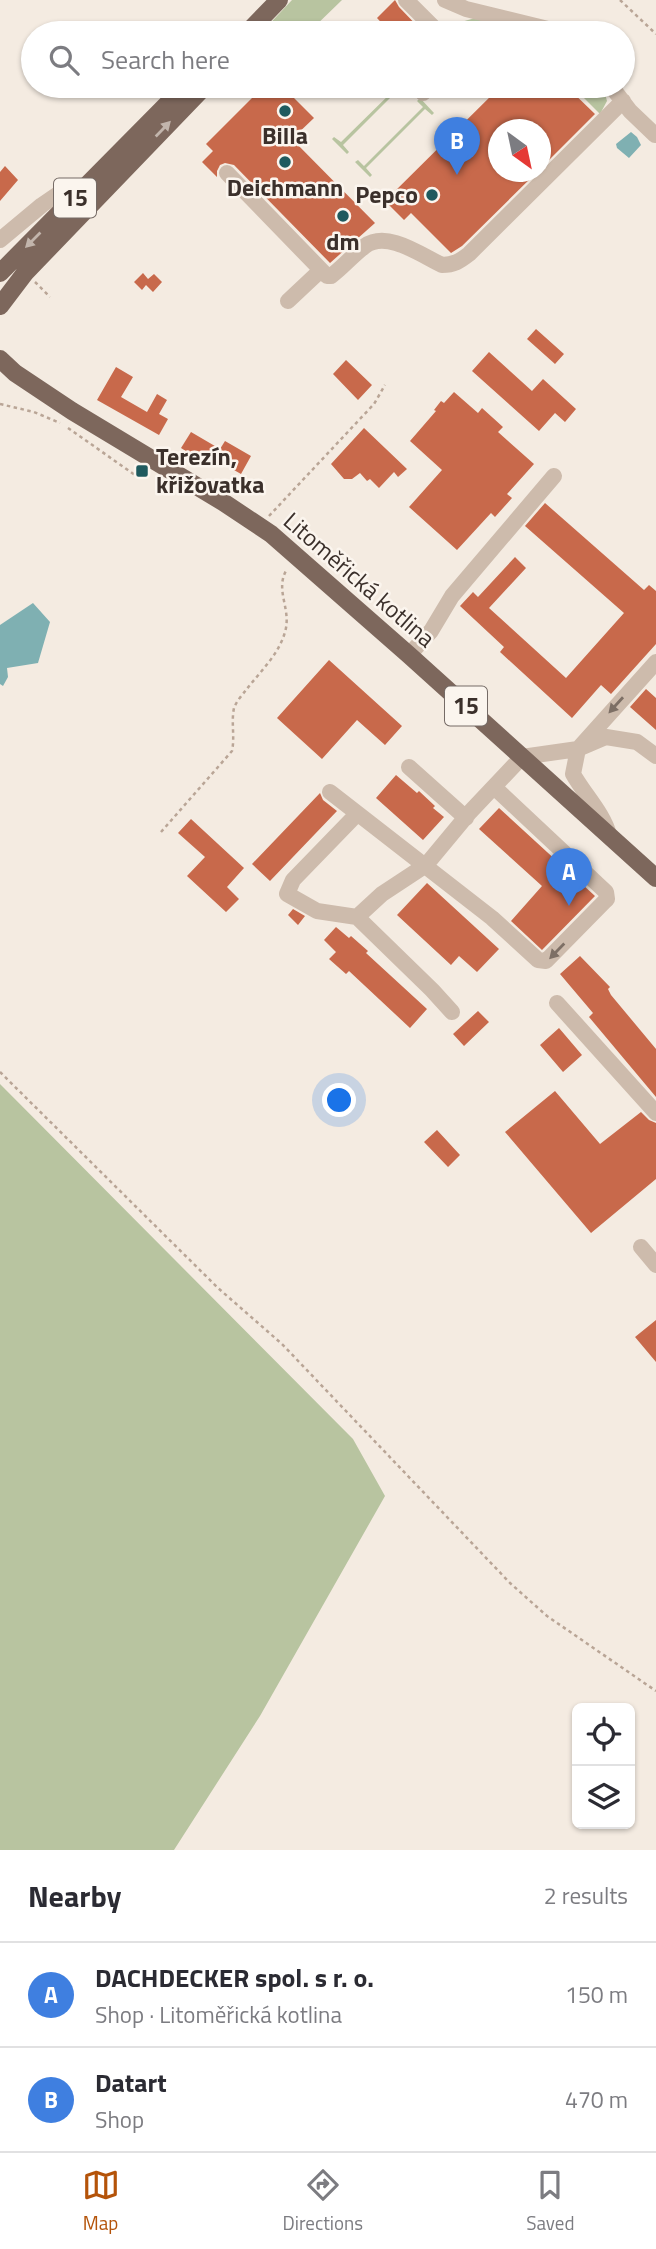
<!DOCTYPE html>
<html lang="en">
<head>
<meta charset="utf-8">
<style>
  :root { --surface:#fff; --page:#f7f7f7; --text:#2b2b33; --muted:#7c7c81; --line:#e1e1e2; --accent:#b45309 }
  body { margin:0; font-family:"Titillium Web",sans-serif; background:var(--page); color:var(--text) }
  .controls { position:absolute; right:21px; bottom:21px; display:grid; overflow:hidden; border-radius:10px; box-shadow:0 2px 5px #0004 }
  .controls button { width:63px; height:63px; display:grid; place-items:center; padding:0; border:0; border-bottom:2px solid var(--line); background:var(--surface); color:var(--text); font:35px sans-serif }
  .compass { position:absolute; left:488px; top:119px; width:63px; height:63px; border-radius:50%; background:var(--surface); box-shadow:0 2px 5px #0004; rotate:147deg }
  .you { position:absolute; left:340px; top:1101px; width:24px; height:24px; margin:-18px; border:5px solid #fff; border-radius:50%; background:#1a73e8; box-shadow:0 0 0 10px #1a73e833 }
  .badge { display:grid; place-items:center; width:46px; height:46px; border-radius:50%; background:var(--accent); color:#fff; font-size:23px; font-weight:700 }
  .pin { position:absolute; translate:-50% -58px; filter:drop-shadow(0 2px 4px #0008) }
  .pin::after { content:''; position:absolute; top:37px; width:24px; height:21px; background:inherit; clip-path:polygon(0 0,100% 0,50% 100%) }
  .list { margin:0; padding:0; list-style:none }
  h2 { display:flex; justify-content:space-between; align-items:center; height:91px; margin:0; padding:0 28px; font-size:30px }
  h2 small { font-size:23px; font-weight:400; color:var(--muted) }
  .list li { display:grid; grid-template-columns:46px 1fr auto; gap:21px; align-items:center; box-sizing:border-box; height:105px; padding:0 28px; border-top:2px solid var(--line) }
  .list b { display:block; font-size:26px; white-space:nowrap }
  .list p { margin:0; font-size:23px; white-space:nowrap; color:var(--muted) }
  .list em { font-size:23px; font-style:normal; color:var(--muted) }
  .icon { flex:none; width:38px; height:38px; fill:none; stroke:currentColor; stroke-width:2; stroke-linecap:round; stroke-linejoin:round }
  .map { position:relative; flex:none; width:656px; height:1850px; overflow:hidden }
  .search { position:absolute; background:var(--surface); box-shadow:0 2px 5px #0004; left:21px; right:21px; top:21px; height:77px; display:flex; align-items:center; gap:18px; box-sizing:border-box; padding:0 24px; border-radius:38px; color:var(--muted); font-size:26px }
  .sheet { height:301px; background:var(--surface) }
  nav { display:flex; justify-content:space-around; align-items:center; box-sizing:border-box; height:98px; border-top:2px solid var(--line); background:var(--surface); font-size:19px; color:var(--muted) }
  nav a { display:grid; justify-items:center; gap:4px }
  nav .on { color:var(--accent) }
  .map>svg:first-child { display:block }
  .green { fill:#b8c4a0 }
  .water { fill:#7fb0b2 }
  .building { fill:#c8694b }
  .lines { fill:none; stroke-linecap:round; stroke-linejoin:round }
  .path { stroke:#b9a596; stroke-width:2.5; stroke-dasharray:3.5 3.5; stroke-linecap:butt }
  .minor { stroke:#cdbbac; stroke-width:16 }
  .major { stroke:#7d675c; stroke-width:18 }
  .oneway { fill:#c2b5ac }
  .oneway2 { fill:#7d6f65 }
  .poi-dot { fill:#1f5a5e; stroke:#fbf5ee; stroke-width:2.5 }
  .labels { text-anchor:middle; stroke-width:5; stroke-linejoin:round; paint-order:stroke }
  .shield { fill:#fbf5ee; stroke:#756b66; stroke-width:2 }
  .shield-label { font-size:23px; font-weight:bold; fill:#3b302b }
  .poi-label { font-size:24px; font-weight:bold; fill:#3b302b; stroke:#fbf5ee }
  .street-label { font-size:24px; fill:#3b302b; stroke:#fbf5ee }
</style>
</head>
<body>
<div class="map">
<svg width="656" height="1850" viewBox="0 0 656 1850">
  <rect width="100%" height="100%" fill="#f4ebe1"/>
  <!-- green -->
  <path class="green" d="M292,0H342L308,33H261Z
    M475,18L486,22L495,33H463L465,27L460,25L461,22Z
    M398,86H402L343,145L349,152L347,154L332,139L334,137L341,142Z
    M572,86H603L607,101L600,114Z
    M420,98L434,113L432,115L425,109L366,168L372,175L370,177L355,162L358,160L364,166L423,107L417,101Z
    M0,1084L353,1439L385,1496L260,1716L174,1850H0Z"/>
  <!-- water -->
  <path class="water" d="M631,132L637,137L641,145L629,158L617,148L616,144Z
    M33,603L50,622L38,663L7,668L8,677L3,686L0,684V625Z"/>
  <!-- building -->
  <path class="building" d="M395,0L399,7L424,33H391L377,18Z
    M264,86H282L314,118L292,139L375,223L330,263L234,165L225,163L220,165L217,171V177L202,162L213,151L206,144Z
    M501,86H566L595,114L541,168V130H499V172H537L462,246L451,253L411,213L404,220L385,201Z
    M5,166L18,180L0,201V172Z
    M143,273L148,279L154,274L162,282L153,292L146,285L142,290L134,282Z
    M536,329L564,354L555,364L527,339Z
    M489,352L532,391L543,379L576,409L565,422L555,413L539,431L472,371Z
    M346,360L372,385L358,400L333,374Z
    M116,367L133,377L121,397L147,412L157,394L167,400L159,414L168,419L159,435L97,400Z
    M454,392L478,413L482,408L503,427L498,432L534,464L507,494L512,498L495,517L491,513L457,550L409,507L442,470L410,441L436,411L434,410L441,401L444,403Z
    M364,428L407,469L398,477L394,472L379,488L370,479L367,481L360,473L352,479H344L331,464Z
    M191,432L220,449L225,441L251,456L241,474L204,453L200,460L181,448Z
    M545,503L644,590L649,585L656,591V644L611,694L601,685L572,718L500,652L504,647L460,606L473,592L478,597L515,557L526,568L489,608L566,678L624,613L525,526Z
    M329,660L402,726L385,745L357,720L322,759L277,718Z
    M646,689L656,698V730L630,707Z
    M396,775L417,793L419,791L435,806L433,808L444,817L423,840L376,798Z
    M320,793L323,800L337,811L270,881L252,864Z
    M499,808L595,896L542,950L511,921L542,886L479,829Z
    M191,819L244,868L227,887L239,899L226,912L187,876L205,857L178,833Z
    M427,883L499,949L477,972L459,956L451,965L397,915Z
    M293,909L305,916L298,925L288,915Z
    M336,927L349,938L351,936L368,951L366,953L427,1009L410,1028L349,971L346,974L329,959L336,952L324,940Z
    M580,956L610,987L608,989L611,995L656,1049V1097L589,1017L593,1013L560,974Z
    M478,1011L489,1022L464,1046L453,1034Z
    M559,1028L582,1055L563,1072L540,1045Z
    M555,1091L600,1144L641,1112L649,1120L656,1123V1179L591,1233L505,1132Z
    M437,1130L460,1155L448,1167L424,1142Z
    M656,1320V1362L635,1337Z"/>
  <g class="lines">
    <!-- path -->
    <path class="path" d="M620,0L656,34
      M35,282L50,297
      M0,404L34,412L60,423
      M68,428L135,475L139,469
      M269,516L374,404L385,385
      M161,832L232,751C235,737 231,722 234,708C236,702 242,695 246,690C260,672 279,654 285,632C292,609 274,590 287,569
      M0,1072L218,1288L282,1344L510,1583L547,1616L656,1691"/>
    <!-- minor -->
    <path class="minor" d="M406,0L439,33
      M445,0L466,9L548,29L558,33
      M611,86L630,111L655,135
      M423,93L430,86
      M227,173L327,276H331C343,267 353,255 365,246C387,230 421,255 442,265C454,265 460,261 469,254L623,101
      M0,240L42,205L61,192L77,196
      M288,301L321,270
      M409,655L431,631L452,596L554,476
      M409,767L466,818
      M330,792L492,918L538,960L546,961L604,902L607,899L606,892L494,787
      M357,814L293,880L287,894L317,911L357,917L432,990L452,1012
      M609,835C604,814 584,794 573,774L578,749L656,662
      M357,917L382,894L426,865L470,812L522,757L578,749L606,737L637,742L656,756
      M557,1003L656,1113
      M641,1247L656,1265"/>
    <!-- major -->
    <path class="major" d="M247,33L279,0
      M0,273L185,86
      M0,306L25,273L205,86
      M0,359L15,373L72,411L223,502L271,534L409,655L656,878"/>
  </g>
  <!-- one-way arrows -->
  <defs><path id="oneway-solid" d="M-6-.8H1V-3.2L6.5 0L1 3.2V.8H-6Z" transform="scale(1.75)"/></defs>
  <g class="oneway">
    <use href="#oneway-solid" transform="translate(163 129) rotate(-46)"/>
    <use href="#oneway-solid" transform="translate(33 240) rotate(135)"/>
  </g>
  <g class="oneway2">
    <use href="#oneway-solid" transform="translate(616 705) rotate(132)"/>
    <use href="#oneway-solid" transform="translate(557 951) rotate(134)"/>
  </g>
  <!-- markers -->
  <g class="poi-dot">
    <circle cx="285" cy="111" r="7"/>
    <circle cx="285" cy="162" r="7"/>
    <circle cx="432" cy="195" r="7"/>
    <circle cx="343" cy="216" r="7"/>
    <rect x="135" y="464" width="14" height="14" rx="3.5"/>
  </g>
  <g class="labels">
    <!-- shield labels -->
    <g class="shield">
      <rect x="54" y="178.5" width="42" height="39" rx="5"/>
      <rect x="445" y="686.5" width="42" height="39" rx="5"/>
    </g>
    <g class="shield-label">
      <text x="75" y="206">15</text>
      <text x="466" y="714">15</text>
    </g>
    <!-- poi labels -->
    <g class="poi-label">
      <text x="285" y="144">Billa</text>
      <text x="285" y="196">Deichmann</text>
      <text x="418" y="203" text-anchor="end">Pepco</text>
      <text x="343" y="250">dm</text>
      <text x="156" y="465" text-anchor="start">Terezín,<tspan x="156" dy="28">křižovatka</tspan></text>
    </g>
    <!-- street labels -->
    <g class="street-label">
      <text transform="translate(359 580) rotate(41)" y="8">Litoměřická kotlina</text>
    </g>
  </g>
</svg>
<div class="controls">
<button><svg class="icon" aria-label="locate" viewBox="0 0 24 24"><circle cx="12" cy="12" r="6"/><path d="M12 2v4M12 18v4M2 12h4M18 12h4"/></svg></button>
<button><svg class="icon" aria-label="layers" viewBox="0 0 24 24"><path d="M12 4l9 5-9 5-9-5zM3 14l9 5 9-5"/></svg></button>
</div>
<svg class="compass" viewBox="-18 -18 36 36"><path d="M0-13l5 13h-10z" fill="#e53935"/><path d="M0 13l5-13h-10z" fill="#7c7c81"/></svg>
<div class="you"></div>
<div class="pin badge" style="left:569px;top:906px;background:#3f7fe0">A</div>
<div class="pin badge" style="left:457px;top:175px;background:#3f7fe0">B</div>
<div class="search"><svg class="icon" aria-label="search" viewBox="0 0 24 24"><circle cx="10" cy="10" r="6"/><path d="M15 15l6 6"/></svg>Search here</div>
</div>
<section class="sheet">
<h2>Nearby<small>2 results</small></h2>
<ul class="list">
<li><span class="badge" style="background:#3f7fe0">A</span><div><b>DACHDECKER spol. s r. o.</b><p>Shop · Litoměřická kotlina</p></div><em>150 m</em></li>
<li><span class="badge" style="background:#3f7fe0">B</span><div><b>Datart</b><p>Shop</p></div><em>470 m</em></li>
</ul>
</section>
<nav>
<a class="on"><svg class="icon" aria-label="map" viewBox="0 0 24 24"><path d="M3 6l6-2 6 2 6-2v14l-6 2-6-2-6 2zM9 4v14M15 6v14"/></svg>Map</a>
<a><svg class="icon" aria-label="directions" viewBox="0 0 24 24"><path d="M12 3l9 9-9 9-9-9zM9 14v-3h6M13 9l2 2-2 2"/></svg>Directions</a>
<a><svg class="icon" aria-label="saved" viewBox="0 0 24 24"><path d="M7 4h10v16l-5-4-5 4z"/></svg>Saved</a>
</nav>
</body>
</html>
